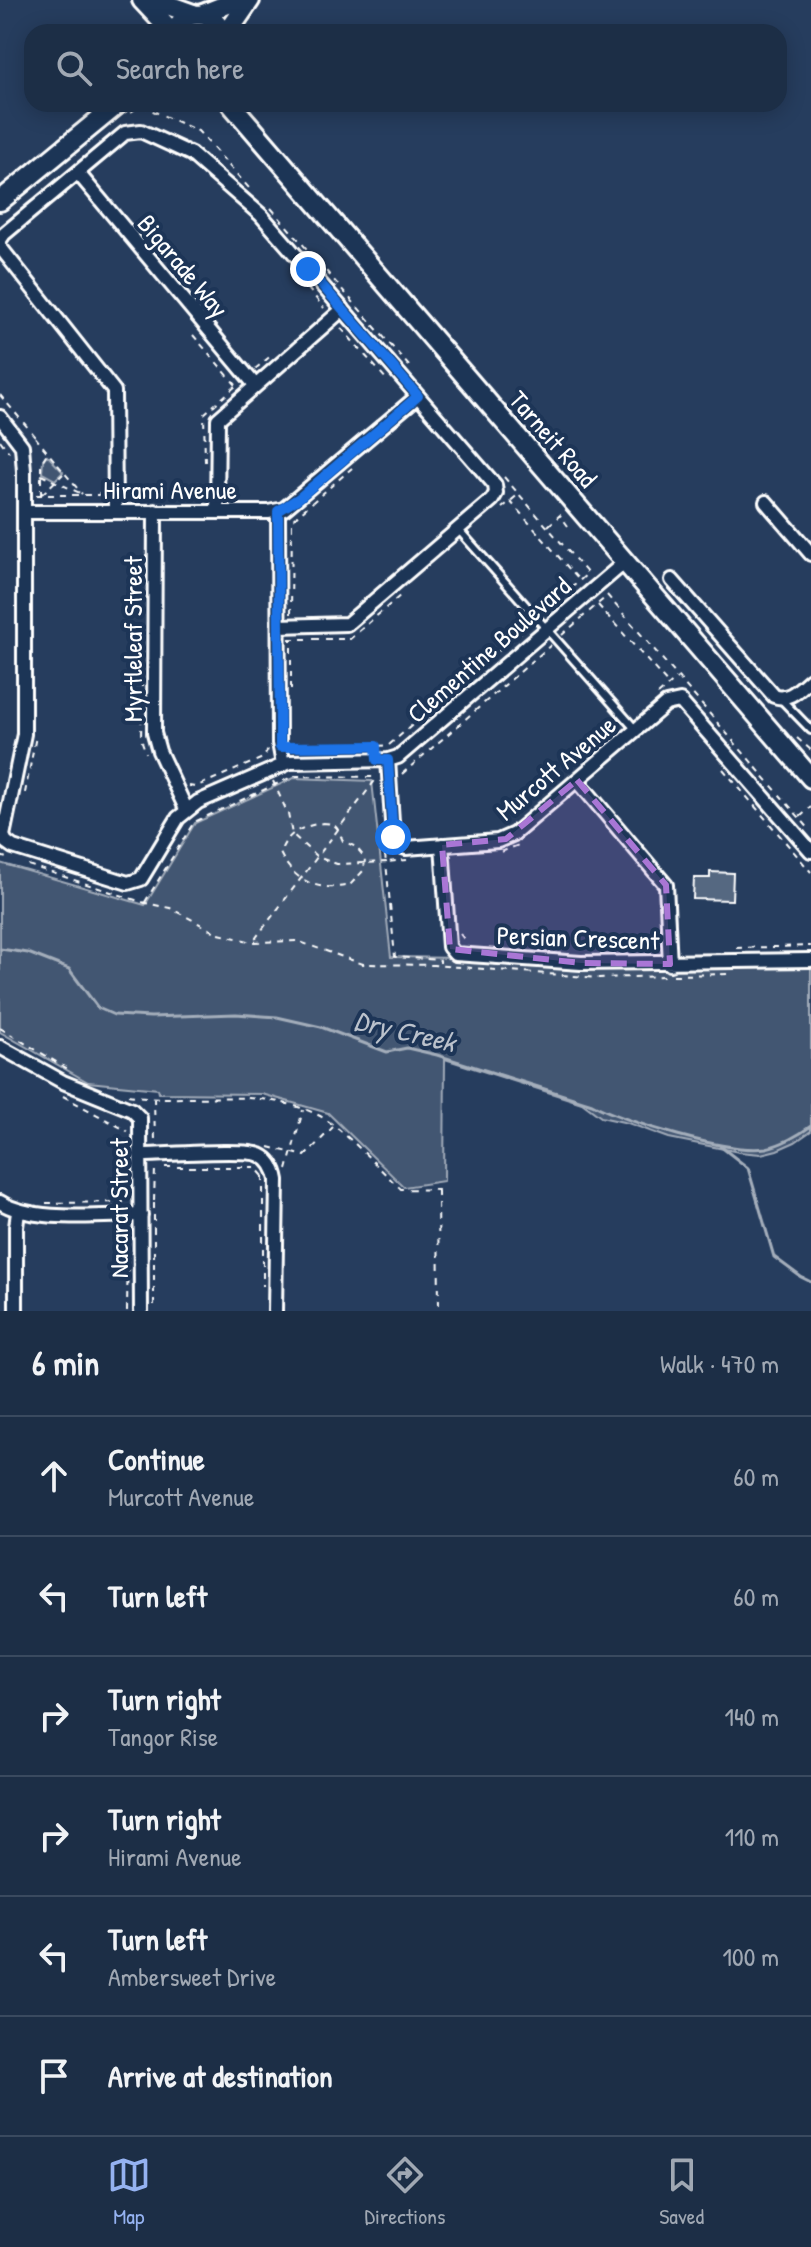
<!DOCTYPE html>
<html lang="en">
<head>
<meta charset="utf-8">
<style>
  :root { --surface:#1c2e46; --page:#293a51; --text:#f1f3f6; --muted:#a0a8b3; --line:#3a4a5f; --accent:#95b2f1 }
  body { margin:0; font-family:"Patrick Hand",sans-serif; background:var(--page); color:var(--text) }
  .stop { position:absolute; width:24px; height:24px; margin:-18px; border:6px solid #1a73e8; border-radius:50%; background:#fff }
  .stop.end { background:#1a73e8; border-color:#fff; box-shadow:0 2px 8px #0008 }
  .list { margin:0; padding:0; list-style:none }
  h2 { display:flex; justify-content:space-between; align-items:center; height:104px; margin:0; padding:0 32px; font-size:34px }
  h2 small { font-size:26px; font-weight:400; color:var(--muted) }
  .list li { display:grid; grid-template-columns:52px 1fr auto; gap:24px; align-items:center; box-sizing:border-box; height:120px; padding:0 32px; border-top:2px solid var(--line) }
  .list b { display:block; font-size:30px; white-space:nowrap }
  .list p { margin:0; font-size:26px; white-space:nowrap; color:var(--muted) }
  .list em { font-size:26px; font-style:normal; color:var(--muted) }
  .icon { flex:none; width:44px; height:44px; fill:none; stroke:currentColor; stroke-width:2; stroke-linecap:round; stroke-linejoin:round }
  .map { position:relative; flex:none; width:811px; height:1311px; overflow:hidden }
  .search { position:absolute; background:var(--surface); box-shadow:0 4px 20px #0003; left:24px; right:24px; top:24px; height:88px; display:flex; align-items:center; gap:20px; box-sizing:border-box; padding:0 28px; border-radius:24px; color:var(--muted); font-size:30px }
  .sheet { height:824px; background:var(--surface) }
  nav { display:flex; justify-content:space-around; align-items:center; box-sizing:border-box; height:112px; border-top:2px solid var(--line); background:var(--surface); font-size:22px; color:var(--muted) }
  nav a { display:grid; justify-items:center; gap:4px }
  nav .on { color:var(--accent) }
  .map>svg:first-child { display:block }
  .green { fill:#425672; stroke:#a0aab8; stroke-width:2 }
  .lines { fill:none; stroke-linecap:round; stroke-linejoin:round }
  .stream { stroke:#a4aebb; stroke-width:3 }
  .building { fill:#556781; stroke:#fff; stroke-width:2 }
  .lane-casing { stroke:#fff; stroke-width:12 }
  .street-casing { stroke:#fff; stroke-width:18 }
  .secondary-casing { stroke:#fff; stroke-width:24 }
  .path { stroke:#fff; stroke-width:2; stroke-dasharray:6 6; stroke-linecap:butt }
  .lane { stroke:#1d3557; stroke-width:6 }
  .street { stroke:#1d3557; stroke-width:12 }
  .secondary { stroke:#1d3557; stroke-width:18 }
  .route { stroke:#1a73e8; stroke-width:10 }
  .marked { fill:#a976d5; fill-opacity:0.2; stroke:#a976d5; stroke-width:6; stroke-dasharray:16 10; stroke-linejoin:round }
  .labels { text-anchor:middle; stroke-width:8; stroke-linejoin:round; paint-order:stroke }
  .street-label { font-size:26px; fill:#fff; stroke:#1d3557 }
  .water-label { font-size:28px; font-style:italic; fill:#bbc2cc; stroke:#1d3557 }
</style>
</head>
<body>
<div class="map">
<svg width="811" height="1311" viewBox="0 0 811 1311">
  <rect width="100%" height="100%" fill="#263d5e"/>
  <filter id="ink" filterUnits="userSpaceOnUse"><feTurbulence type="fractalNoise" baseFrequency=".0125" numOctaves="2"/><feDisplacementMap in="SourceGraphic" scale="16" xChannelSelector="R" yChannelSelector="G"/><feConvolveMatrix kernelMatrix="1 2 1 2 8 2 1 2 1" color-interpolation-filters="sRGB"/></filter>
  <g filter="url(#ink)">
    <!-- green -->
    <path class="green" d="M47,455L63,472L55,480L42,473L43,460Z
      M294,778L372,781L391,957L811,963V1131L795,1142L777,1150L761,1154L739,1152L669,1138L628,1123L601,1117L582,1103L445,1059L444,1181L404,1187L328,1113L262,1094L159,1093L158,1089L88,1082L0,1032V863L145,905L195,823Z"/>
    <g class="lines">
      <!-- stream -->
      <path class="stream" d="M0,949L28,953L69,969L98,1008L114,1015L151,1017L236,1014L277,1017L321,1027L387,1052L407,1048L437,1055L592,1104C625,1122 729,1154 766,1148C781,1145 799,1135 811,1126
        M720,1146L748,1168L774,1257L801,1277L811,1282"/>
    </g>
    <!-- building -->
    <path class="building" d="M710,872L733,873L732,900L693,899L694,878H710Z"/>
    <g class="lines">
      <defs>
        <path id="lane" d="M458,529L636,730
          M781,699L811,730"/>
        <path id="street" d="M78,173L255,385
          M0,240L4,234L125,133L141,131L191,154L261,215L495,485L496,493L492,500L347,624L279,626
          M0,247L114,391L115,512
          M0,417L22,446L24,471V734L3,836L6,842L13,847L128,883L141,879L178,818L198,802L290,762L388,760L398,757L625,562
          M766,502L811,554
          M155,511L154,733L159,751L186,809
          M278,511L279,743L283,764
          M24,512H268L284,509L418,396
          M217,512L218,419L343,309
          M672,580L774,696C789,702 800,688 811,679
          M388,760L393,837L398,845L406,848L498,841L514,834L666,704L680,701L811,851
          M577,780L666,885L670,964
          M442,845L449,947L455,954L581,963L811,960
          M0,1047L63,1082L132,1110L140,1118L141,1311
          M140,1155C161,1155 247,1148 260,1155C271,1160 275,1169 277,1180L275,1311
          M0,1202C32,1223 102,1215 141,1215
          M16,1311V1227L18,1212"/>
        <path id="secondary" d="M142,0L172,32
          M154,0L193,14
          M203,14L238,0
          M174,32C185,9 211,9 222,32
          M228,32L250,0
          M231,104L811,778
          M0,201L118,104"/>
      </defs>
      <!-- lane casing -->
      <use href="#lane" class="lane-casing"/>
      <!-- street casing -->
      <use href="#street" class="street-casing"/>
      <!-- secondary casing -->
      <use href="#secondary" class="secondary-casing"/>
      <!-- path -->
      <path class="path" d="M131,112L138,107H144L198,131L249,188
        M271,208L409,366
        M300,279L324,308
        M341,328L387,380
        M193,335L236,385
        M255,369L272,355
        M0,395L35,436L32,438
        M35,437L82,494
        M0,440L9,452
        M205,462L204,414L238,384
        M41,475L82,494
        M504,477L589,575
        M42,494L63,474
        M36,495H98L101,493
        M41,495V463L47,453
        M510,501L579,580
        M502,508L519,494
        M548,526L560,515L568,526
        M607,595L811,831
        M598,605L669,685
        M544,612L587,574
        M291,614L292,520L352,468
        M562,635L607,596
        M289,639H350L402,594
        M142,681L141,739L146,753
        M291,689V640
        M658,695L677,678
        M797,738L811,750
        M389,745L530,624
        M293,746H376
        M378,746L389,745
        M723,769L811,872
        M402,774L551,645
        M273,781L288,814L292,834L317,857L337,864L386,862L395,957L440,960V963
        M189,786L195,787L263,758L268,750
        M25,793L36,736
        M800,817L811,807
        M323,823C339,823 338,831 343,841L356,847L365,858L364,870L350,885C319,892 294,882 280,853C287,832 303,826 323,823Z
        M383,842L386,862L407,860
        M501,852L521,844
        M0,856L10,859
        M28,865L145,903L170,908L219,934L253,942L297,941L363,964L433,965L599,978L667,976
        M145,902L194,822L294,776L376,777
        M460,934L467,943
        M255,939L377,778
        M736,948L811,946
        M673,975L731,974
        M0,1028L71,1071
        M128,1095C192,1105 257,1085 318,1115C341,1126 380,1170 401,1189L443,1190
        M63,1096L127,1131
        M154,1097L155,1142
        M269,1147L305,1156L333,1127
        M127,1165L128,1147
        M127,1167L128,1200
        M165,1167H255L263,1176H266
        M287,1170L303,1110
        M263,1176V1286
        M438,1191L439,1311
        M154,1201L155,1168
        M46,1203L127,1202
        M154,1203V1311
        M127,1311L128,1238"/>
      <!-- lane -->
      <use href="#lane" class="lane"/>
      <!-- street -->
      <use href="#street" class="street"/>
      <!-- secondary -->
      <use href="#secondary" class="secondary"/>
    </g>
  </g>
  <g class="lines" filter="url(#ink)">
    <!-- route -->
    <path class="route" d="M308,269L418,396L299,498L278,511L280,747L376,746L377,760H388L393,837"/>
  </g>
  <!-- marked area -->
  <path class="marked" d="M577,780L666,885L670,964L581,963L450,949L442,845L506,839Z"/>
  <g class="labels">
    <!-- street labels -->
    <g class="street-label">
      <text transform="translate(183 266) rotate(50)" y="9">Bigarade Way</text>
      <text transform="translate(553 439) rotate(49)" y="9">Tarneit Road</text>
      <text x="170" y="499">Hirami Avenue</text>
      <text transform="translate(133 639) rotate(-90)" y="9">Myrtleleaf Street</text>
      <text transform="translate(489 650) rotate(-41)" y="9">Clementine Boulevard</text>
      <text transform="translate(556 768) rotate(-40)" y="9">Murcott Avenue</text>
      <text transform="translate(578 938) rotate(2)" y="9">Persian Crescent</text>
      <text transform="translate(119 1208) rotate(-90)" y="9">Nacarat Street</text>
    </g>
    <!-- water labels -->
    <g class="water-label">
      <text transform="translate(405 1031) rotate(13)" y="10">Dry Creek</text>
    </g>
  </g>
</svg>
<div class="stop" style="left:393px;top:837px"></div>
<div class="stop end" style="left:308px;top:269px"></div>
<div class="search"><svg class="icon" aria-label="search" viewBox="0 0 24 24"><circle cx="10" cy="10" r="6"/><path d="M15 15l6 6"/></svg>Search here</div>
</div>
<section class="sheet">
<h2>6 min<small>Walk · 470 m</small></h2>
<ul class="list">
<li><svg class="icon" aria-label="ahead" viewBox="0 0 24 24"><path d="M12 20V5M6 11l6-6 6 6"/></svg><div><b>Continue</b><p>Murcott Avenue</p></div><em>60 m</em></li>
<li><svg class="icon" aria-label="left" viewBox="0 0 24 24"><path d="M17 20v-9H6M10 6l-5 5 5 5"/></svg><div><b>Turn left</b></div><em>60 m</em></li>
<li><svg class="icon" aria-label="right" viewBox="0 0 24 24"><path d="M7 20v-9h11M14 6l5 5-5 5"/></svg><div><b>Turn right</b><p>Tangor Rise</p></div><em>140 m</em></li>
<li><svg class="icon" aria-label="right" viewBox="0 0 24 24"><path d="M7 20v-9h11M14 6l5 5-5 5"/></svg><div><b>Turn right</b><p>Hirami Avenue</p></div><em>110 m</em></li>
<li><svg class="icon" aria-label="left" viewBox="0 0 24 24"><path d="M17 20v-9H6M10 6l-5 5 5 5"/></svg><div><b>Turn left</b><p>Ambersweet Drive</p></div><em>100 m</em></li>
<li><svg class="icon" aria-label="arrive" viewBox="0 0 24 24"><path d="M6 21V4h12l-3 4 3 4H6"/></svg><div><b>Arrive at destination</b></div></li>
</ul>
</section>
<nav>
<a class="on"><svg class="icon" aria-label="map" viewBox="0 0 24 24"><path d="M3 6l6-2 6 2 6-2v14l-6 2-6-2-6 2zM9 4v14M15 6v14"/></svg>Map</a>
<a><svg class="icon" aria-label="directions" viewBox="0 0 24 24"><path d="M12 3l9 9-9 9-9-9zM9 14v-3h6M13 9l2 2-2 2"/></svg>Directions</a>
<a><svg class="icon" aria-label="saved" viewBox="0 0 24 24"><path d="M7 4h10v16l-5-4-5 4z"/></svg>Saved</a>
</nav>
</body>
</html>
